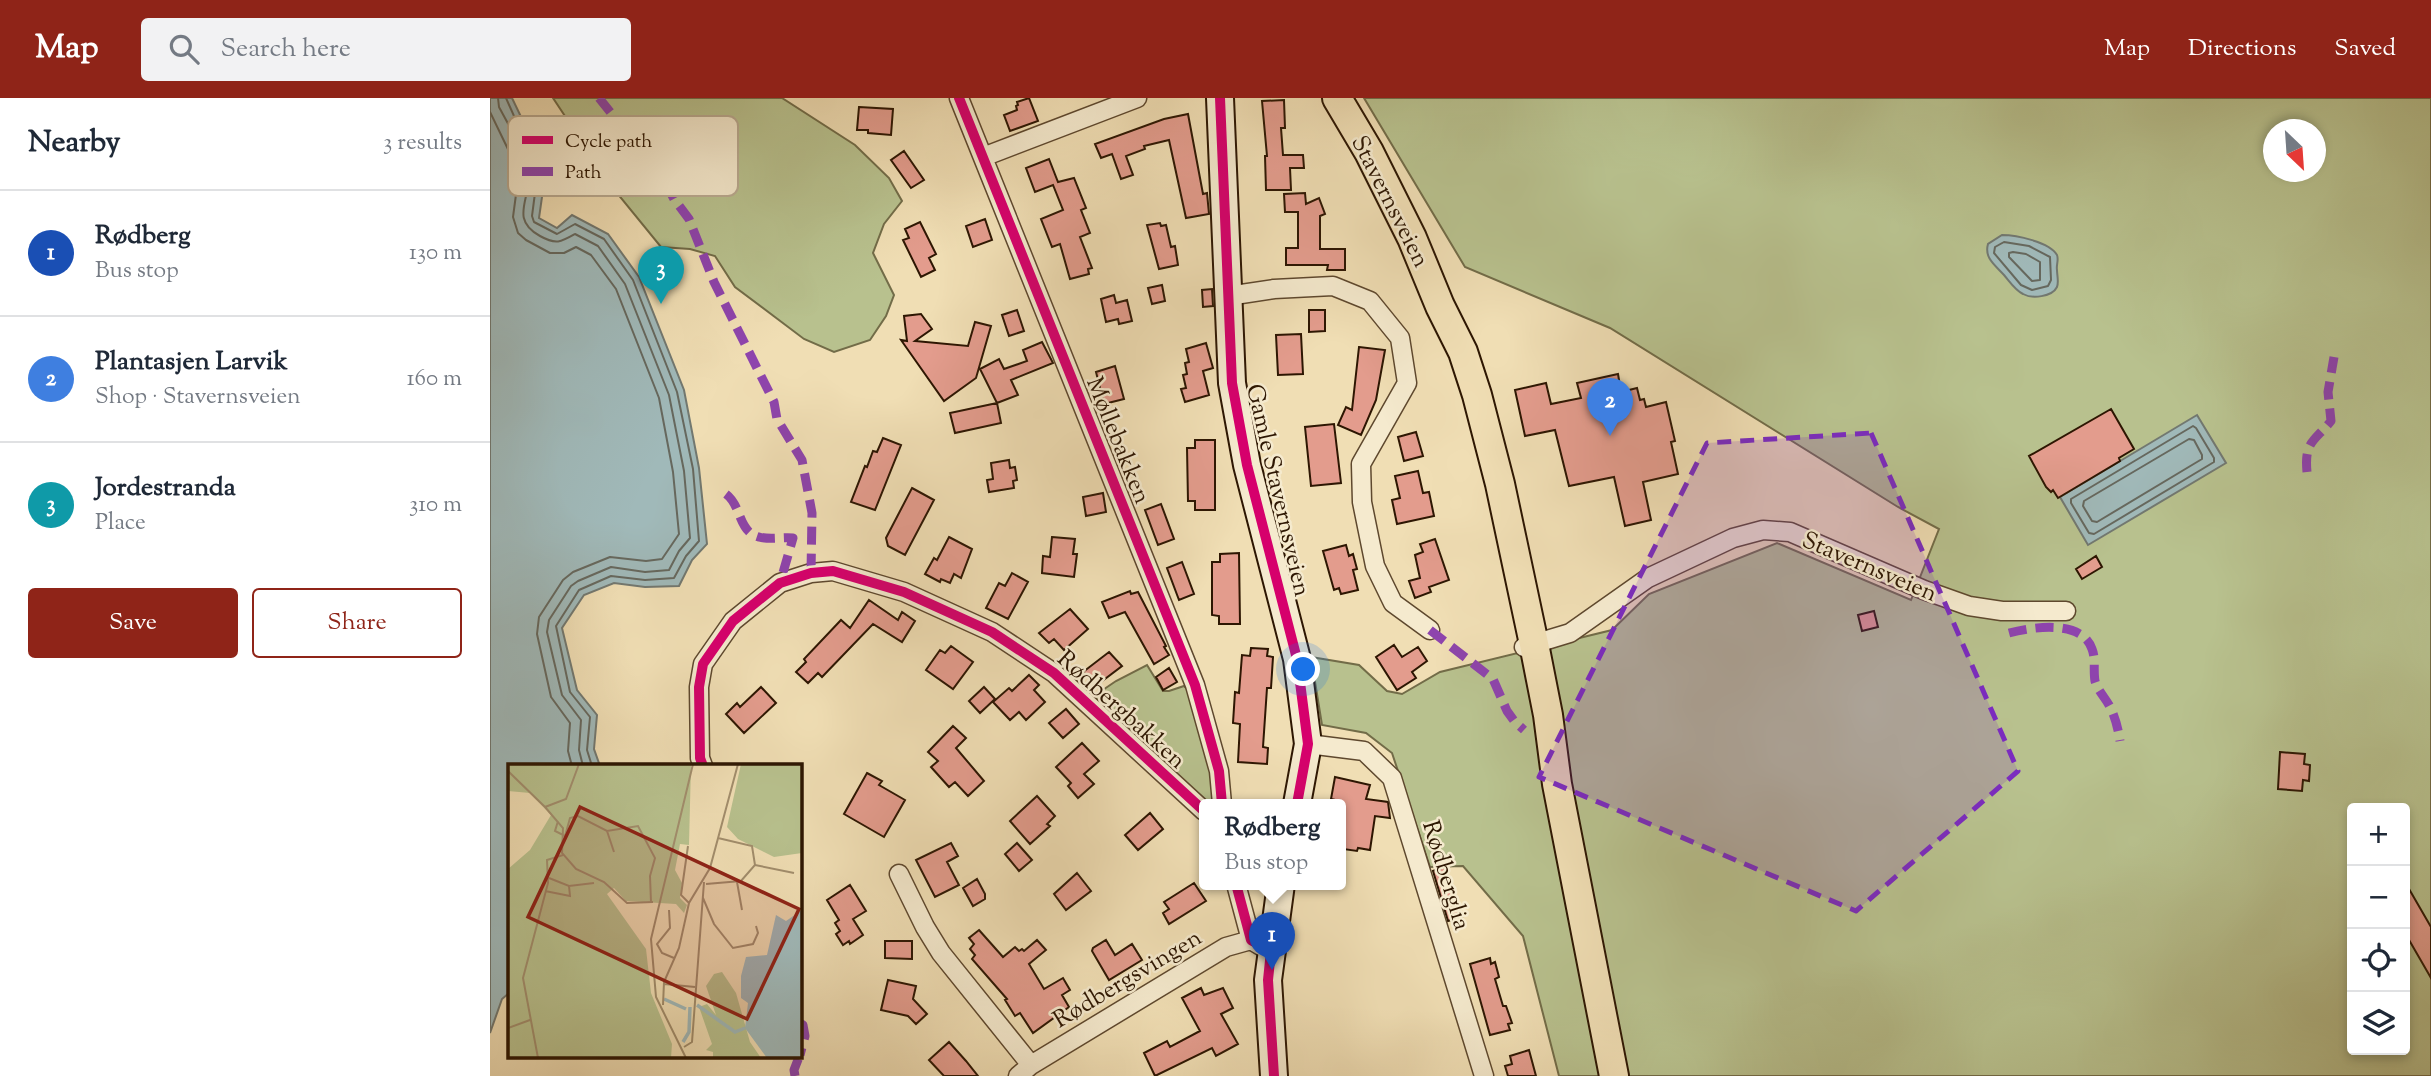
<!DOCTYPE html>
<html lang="en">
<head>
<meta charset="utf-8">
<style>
  :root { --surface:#fff; --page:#f2f2f3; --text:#1f2937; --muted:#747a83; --line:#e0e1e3; --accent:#8f2418 }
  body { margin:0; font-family:"Sorts Mill Goudy",serif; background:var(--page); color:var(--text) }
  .controls { position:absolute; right:21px; bottom:21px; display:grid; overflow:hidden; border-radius:7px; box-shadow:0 4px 10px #0003 }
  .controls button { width:63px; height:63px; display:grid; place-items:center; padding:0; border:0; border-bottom:2px solid var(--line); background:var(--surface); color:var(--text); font:35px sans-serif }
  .compass { position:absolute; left:1773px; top:21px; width:63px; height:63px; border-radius:50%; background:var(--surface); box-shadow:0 4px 10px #0003; rotate:155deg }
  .you { position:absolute; left:814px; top:572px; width:24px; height:24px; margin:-18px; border:5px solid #fff; border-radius:50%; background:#1a73e8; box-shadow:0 0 0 10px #1a73e833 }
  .badge { display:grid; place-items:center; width:46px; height:46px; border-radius:50%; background:var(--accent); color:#fff; font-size:23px; font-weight:700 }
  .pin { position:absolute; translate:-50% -58px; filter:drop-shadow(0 2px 4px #0008) }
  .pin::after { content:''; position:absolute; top:37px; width:24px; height:21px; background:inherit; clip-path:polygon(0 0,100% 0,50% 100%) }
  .popup { position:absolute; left:709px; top:701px; width:147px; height:91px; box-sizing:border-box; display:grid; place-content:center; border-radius:7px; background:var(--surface); filter:drop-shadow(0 2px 5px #0005); font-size:23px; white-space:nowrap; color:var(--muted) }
  .popup b { font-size:26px; color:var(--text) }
  .popup::after { content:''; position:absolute; left:50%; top:100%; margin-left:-14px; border:14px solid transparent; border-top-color:var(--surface) }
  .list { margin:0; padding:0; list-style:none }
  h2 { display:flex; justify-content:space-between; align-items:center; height:91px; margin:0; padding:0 28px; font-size:30px }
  h2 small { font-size:23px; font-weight:400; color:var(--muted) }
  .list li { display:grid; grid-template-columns:46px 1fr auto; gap:21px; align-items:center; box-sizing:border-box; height:126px; padding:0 28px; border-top:2px solid var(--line) }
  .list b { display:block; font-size:26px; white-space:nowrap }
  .list p { margin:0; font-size:23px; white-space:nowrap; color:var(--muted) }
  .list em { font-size:23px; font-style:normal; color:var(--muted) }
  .actions { display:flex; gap:14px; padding:21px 28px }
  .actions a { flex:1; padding:16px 0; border:2px solid var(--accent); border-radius:7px; text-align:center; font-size:24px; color:var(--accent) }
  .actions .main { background:var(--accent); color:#fff }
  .icon { flex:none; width:38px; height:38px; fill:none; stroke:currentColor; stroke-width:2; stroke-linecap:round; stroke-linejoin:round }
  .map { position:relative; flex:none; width:1941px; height:978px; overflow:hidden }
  header { display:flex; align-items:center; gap:42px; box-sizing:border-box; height:98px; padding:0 35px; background:var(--accent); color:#fff }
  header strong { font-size:33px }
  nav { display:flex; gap:38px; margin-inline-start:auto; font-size:24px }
  .search { width:490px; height:63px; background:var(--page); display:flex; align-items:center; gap:18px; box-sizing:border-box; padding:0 24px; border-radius:7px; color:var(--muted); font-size:26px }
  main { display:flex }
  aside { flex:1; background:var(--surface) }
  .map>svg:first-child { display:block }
  .green { fill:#b8c18e; stroke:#726c48; stroke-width:2; fill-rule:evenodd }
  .water { fill:#a0b9b9; stroke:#727870; stroke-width:2 }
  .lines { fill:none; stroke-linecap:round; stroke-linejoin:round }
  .shore { stroke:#66685e; stroke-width:2 }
  .building { fill:#e39c8d; stroke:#2d1602; stroke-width:2 }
  .street-casing { stroke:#5e482e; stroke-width:21 }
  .secondary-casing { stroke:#2d1602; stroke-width:30 }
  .primary-casing { stroke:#2d1602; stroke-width:32 }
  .street { stroke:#f5eace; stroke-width:18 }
  .secondary { stroke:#f5eace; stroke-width:26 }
  .primary { stroke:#f0deb4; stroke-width:28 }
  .quiet { stroke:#8e44ad; stroke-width:9; stroke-dasharray:18 9; stroke-linecap:butt }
  .cycleway-casing { stroke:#f5eace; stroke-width:15 }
  .cycleway { stroke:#d6006c; stroke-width:10 }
  .marked { fill:#7b2cbf; fill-opacity:0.2; stroke:#7b2cbf; stroke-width:5; stroke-dasharray:14 9; stroke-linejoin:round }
  .labels { text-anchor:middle; stroke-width:5; stroke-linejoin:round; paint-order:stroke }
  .street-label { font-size:24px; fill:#2d1602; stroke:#f5eace }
  .inset-river { fill:none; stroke:#a0b9b9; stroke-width:3.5 }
  .inset-road { fill:none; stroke:#a28e6d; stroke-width:2 }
  .view { fill:#8f2418; fill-opacity:0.15; stroke:#8f2418; stroke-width:3.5 }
  .inset-edge { fill:none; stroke:#2d1602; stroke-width:3.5 }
  .key { fill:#f5eace; stroke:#b9aa91; stroke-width:2 }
  .key-label { font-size:19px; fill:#2d1602 }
</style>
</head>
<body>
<header>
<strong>Map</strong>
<div class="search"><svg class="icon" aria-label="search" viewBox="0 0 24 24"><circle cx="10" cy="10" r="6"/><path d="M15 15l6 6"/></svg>Search here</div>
<nav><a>Map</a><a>Directions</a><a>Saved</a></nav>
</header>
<main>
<aside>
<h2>Nearby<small>3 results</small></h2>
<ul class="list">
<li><span class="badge" style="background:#1a4fb4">1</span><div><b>Rødberg</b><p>Bus stop</p></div><em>130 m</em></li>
<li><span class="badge" style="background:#3f7fe0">2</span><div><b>Plantasjen Larvik</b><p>Shop · Stavernsveien</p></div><em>160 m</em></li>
<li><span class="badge" style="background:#0f9aa8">3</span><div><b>Jordestranda</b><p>Place</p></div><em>310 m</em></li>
</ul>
<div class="actions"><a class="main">Save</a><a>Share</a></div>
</aside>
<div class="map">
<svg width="1941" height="978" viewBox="0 0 1941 978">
  <rect width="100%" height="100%" fill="#f0deb4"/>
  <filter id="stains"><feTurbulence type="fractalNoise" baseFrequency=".00286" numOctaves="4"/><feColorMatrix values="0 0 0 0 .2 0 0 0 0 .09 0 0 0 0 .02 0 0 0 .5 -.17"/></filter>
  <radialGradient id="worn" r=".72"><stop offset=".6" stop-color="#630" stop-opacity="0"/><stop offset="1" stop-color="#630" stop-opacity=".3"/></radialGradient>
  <!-- green -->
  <path class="green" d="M63,0H292L365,47L399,80L412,103L394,126L383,155L404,197L396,218L380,242L344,254L314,241L245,189L225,158L200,151L171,149L122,89Z
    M874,0H1941V978H1069L1033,838L973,768L940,769L902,655L876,635L832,627L821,559L869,567L897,593L912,596L950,574L1122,532L1159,496L1287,445L1421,502L1449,431L1408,409L1120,230L975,169ZM1784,32H1826V74H1784ZM1862,710H1915V952H1862Z
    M657,567L673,593H679L694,588L697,591L722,667L726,703L719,705L714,701L604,600V598L626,583Z"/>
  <!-- water -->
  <path class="water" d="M0,0H22L56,71L49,120L67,130L82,117L118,136L149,179L194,292L209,370L217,446L202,462L189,488L155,489L124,485L94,497L72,530L87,592L107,617L104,651L110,668H19V895L12,901L0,935Z
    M1512,137C1526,137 1560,144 1567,157C1569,162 1566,167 1567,172C1567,177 1569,184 1567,189C1562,199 1542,201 1533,196C1525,192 1520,184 1514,177C1505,167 1494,160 1498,146Z
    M1707,317L1736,365L1598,447L1570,399Z"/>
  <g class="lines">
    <!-- shore -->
    <path class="shore" d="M8,0L9,9C17,24 38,60 39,74C41,101 19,121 50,138C66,147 71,144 85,136L108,148L135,186L179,297L194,373L200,440L189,453L179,472L155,474L121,469L88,483L81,488L59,522L57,534L72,597L91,622L89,652L93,668
      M16,0L48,72L42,118L44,124L67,136L85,126L114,141L143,182L187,294L203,371L209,443L196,458L184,480L155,482L121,478L89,492L66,528L80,594L100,619L97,652L102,668
      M0,14L29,74L23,119L28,135L36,142L60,155H74L86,149L101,157L126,191L169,300L183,374L189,436L172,461L156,463L120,459L83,474L73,482L49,519L47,536L61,599L80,625L78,653L82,668
      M1514,144L1539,148L1560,159L1561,182L1558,188L1542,192L1531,187L1504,155L1505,149Z
      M1523,154L1536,156L1550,164V182L1542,183L1519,159V155Z
      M1703,328L1706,330L1724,360V364L1604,436L1599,435L1581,405V401Z
      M1699,341L1704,342L1712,357V361L1607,424L1602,423L1593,408L1594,403Z"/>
  </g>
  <!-- building -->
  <path class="building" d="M539,0L548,23L520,33L514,17L527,12L526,8L528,7L527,4Z
    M794,2L795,30H791L793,57H813L814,70H800L801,92H776L775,58H777L772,3Z
    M369,9L403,11L401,37L378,35V32H367Z
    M698,16L713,96L717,95L719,116L696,120L679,42L654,48L655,51L636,58L643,77L631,81L622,56L611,60L605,46L674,21Z
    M414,53L434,82L421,90L401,62Z
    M559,61L568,84L584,80L596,110L591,112L600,135L590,139L602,170L598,171L599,176L580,181L570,146L562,149L551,121L573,112L563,87L545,94L536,70Z
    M815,95L816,106L829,100L835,116L830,118V151H855V172H837L838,167H796V150H808V114H795L794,96Z
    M495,121L502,142L483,149L476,128Z
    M430,124L446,156L439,160L445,172L431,179L413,142L419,140L415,131Z
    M670,125L671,128L676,127L681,149L685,148L688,167L669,171L657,127Z
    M672,187L675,203L662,206L658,190Z
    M722,191L723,208L713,209L712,192Z
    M624,197L626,205L637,202L642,223L629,226L628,221L616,224L611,201Z
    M527,212L534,233L519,238L512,217Z
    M819,212H835V233L819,234Z
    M431,216L442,231L425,243L478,248L485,224L501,228L486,280L454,303L411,242L417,243L414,218Z
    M811,236L813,276L788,277L786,237Z
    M552,244L563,265L521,282L528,297L507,305L511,325L465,335L460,315L507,305L490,271L509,261L514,271L537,263L533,252Z
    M716,245L723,270L713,273L719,297L695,304L691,291L696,290L693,277L697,276L695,265L699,264L696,251Z
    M869,249L895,252L886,302L871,337L848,327L856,309L862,312Z
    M625,268L634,301L614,306L606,274Z
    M1128,276L1131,294L1147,290L1150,302L1154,301L1156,309L1176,304L1185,343L1181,344L1188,376L1153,384L1161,422L1135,428L1124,379L1079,388L1065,332L1035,338L1025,292L1056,285L1061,306L1091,300L1087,285Z
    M1621,311L1644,351L1629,360L1630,363L1568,400L1563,392L1561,394L1556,389L1539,358Z
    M844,326L851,385L821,388L815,329Z
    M926,334L933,358L914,363L908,339Z
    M393,340L411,347L385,412L361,404L375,368L377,369L383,353L387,354Z
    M705,342H725V412H705V403H698L697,350H705Z
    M519,362L520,370L525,369L527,382L523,383L524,390L499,394L497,382L503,381L501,365Z
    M928,373L933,395L939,394L944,418L907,426L902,402L910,400L905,378Z
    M422,390L444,402L415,457L398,448L396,440Z
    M613,395L616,414L596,418L593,399Z
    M671,406L684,441L668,447L655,412Z
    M459,439L482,451L471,480L464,476L460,485L451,481L450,484L435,476L444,460L447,462Z
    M562,439L585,441L583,456H587L584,479L552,475L553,458L560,459Z
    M945,441L959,482L939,489L941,494L925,500L919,483L930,480L925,457L933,454L930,446Z
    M856,447L859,458L863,456L867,471L863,472L868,492L851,496L849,490L844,492L833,453Z
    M749,455L750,526H729V518L722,517V464H730V456Z
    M1606,458L1612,469L1592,481L1586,471Z
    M692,464L704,496L689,502L677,470Z
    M522,475L538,484L518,521L496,510L509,485L515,488Z
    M640,493L641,496L648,494L676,548L674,549L679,557L664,566L635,514L619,520L612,504Z
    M379,502L408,522L412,514L425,523L412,544L383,526L332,579L328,575L318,585L306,574L316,564L314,561L351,522L360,530Z
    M580,511L598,531L574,552L564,541L559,545L549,535Z
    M1384,513L1388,529L1372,533L1368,517Z
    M904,547L912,559L928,549L937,563L922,574L926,580L907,592L886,559Z
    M461,548L483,564L463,591L436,572L450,552L455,555Z
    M761,550L778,551L777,558L783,559L781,590H777L773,649L778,650L777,666L748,664L750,626L743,625L745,594L749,595L752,557L760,558Z
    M619,554L632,568L607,587L593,574Z
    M679,570L687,584L673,592L666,579Z
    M539,577L549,587L544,592L555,604L536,622L529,614L520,622L503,604L519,590L522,593Z
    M271,589L286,605L254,635L236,616L247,605L250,609Z
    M494,589L505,601L490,615L479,603Z
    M576,611L589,626L573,640L559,625Z
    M463,628L476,640L466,650L494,683L478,698L465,684L459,689L441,669L448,663L438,654Z
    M592,645L609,663L594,676L604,686L588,700L578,688L581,685L566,669Z
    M1790,654L1815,656L1814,666L1820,667L1819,683L1813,682L1812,693L1788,691Z
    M377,675L392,683L389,687L415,702L394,739L354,716Z
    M845,679L880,687L876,701L898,704L900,720L885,718L880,752L868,750L867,753L853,751V748L850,747V703L841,701Z
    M547,698L565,718L557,726L560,728L540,746L520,723Z
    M660,715L673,731L648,752L635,737Z
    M461,745L468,758L457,764L469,787L445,799L426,762Z
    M527,745L542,762L529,773L515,756Z
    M955,769L972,819L958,823L943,773Z
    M587,775L601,793L576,812L564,796Z
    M487,781L495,796V801L483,808L473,790Z
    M1915,784L1941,829V880L1915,835Z
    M704,785L716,803L679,826L673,815L679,811L674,804Z
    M360,787L376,813L363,821L373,837L360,846L359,843L353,847L346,836L350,833L345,825L349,822L337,802Z
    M489,832L513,859L525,849L529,853L532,851L534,853L547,842L556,852L539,866L554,891L573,880L580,892L572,897L579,909L543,935L530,915L525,918L515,902L517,901L482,861L485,857L480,851L484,846L479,840Z
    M616,842L625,857L642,846L652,862L619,882L602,853L603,850Z
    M395,843H422V861L395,860Z
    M1000,860L1001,866L1005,864L1009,879L1005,881L1013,908H1016L1022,925L1018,926L1020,932L1000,937L980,866Z
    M398,882L426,888L423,901L437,916L426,926L418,918L391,912Z
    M711,890L714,897L733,890L743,910L731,916L748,946L726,958L722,950L665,978L654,955L677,943L680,949L710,933L692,900Z
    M459,944L476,963L488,978H454L439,962Z
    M1039,952L1046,978H1018L1015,968L1022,966L1020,958Z"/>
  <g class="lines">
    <defs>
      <path id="street" d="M469,0L705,587L729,673L732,706
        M493,59L647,0
        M738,198L784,191L843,188L880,203L910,240L917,285L871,366L872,404L885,468L903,505L940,532
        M1034,549L1080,535L1158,480L1243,440L1273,432L1300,434L1434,492L1479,508L1512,513H1576
        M818,646L874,653L902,680L994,978
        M213,668L210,660L209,589L213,566L243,523L290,485L321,475L343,473L414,494L502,534L564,575L714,713
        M409,776L435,829L451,855L541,967
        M746,786L761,842L771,848
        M528,978L541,967L736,849L761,842"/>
      <path id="secondary" d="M730,0L742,285L757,367L807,561L818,646L807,706
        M784,978L778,882L791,786"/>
      <path id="primary" d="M847,0L879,54L922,140L950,208L973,254L987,297L1010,386L1044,546L1058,617L1067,686L1124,978"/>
    </defs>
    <!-- street casing -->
    <use href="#street" class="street-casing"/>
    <!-- secondary casing -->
    <use href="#secondary" class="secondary-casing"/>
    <!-- primary casing -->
    <use href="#primary" class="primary-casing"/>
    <!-- street -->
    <use href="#street" class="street"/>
    <!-- secondary -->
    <use href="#secondary" class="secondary"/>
    <!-- primary -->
    <use href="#primary" class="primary"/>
    <!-- quiet -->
    <path class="quiet" d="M109,0L173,80L184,101L199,121L224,184L284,304L287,321L312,362L322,415L321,475
      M1817,374C1814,343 1825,343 1841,323L1838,294L1844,259
      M236,396C252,408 248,434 269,439C280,442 292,439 303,440L290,485
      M940,532L1003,581L1017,613L1025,624L1034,632
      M1519,535C1542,529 1592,521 1602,551C1606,561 1603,572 1605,583C1607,591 1615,600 1619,607C1625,618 1628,630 1630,643
      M310,925L313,927L315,938L310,957
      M305,978L304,972L309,959"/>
    <defs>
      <path id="cycleway" d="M469,0L705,587L729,673L732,706
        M730,0L742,285L757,367L807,561L818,646L807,706
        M213,668L210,660L209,589L213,566L243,523L290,485L321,475L343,473L414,494L502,534L564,575L714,713
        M746,786L761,842L781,853L778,882L784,978"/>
    </defs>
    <!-- cycleway casing -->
    <use href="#cycleway" class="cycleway-casing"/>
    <!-- cycleway -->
    <use href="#cycleway" class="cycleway"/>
  </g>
  <!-- marked area -->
  <path class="marked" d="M1381,335L1528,673L1366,813L1049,679L1217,345Z"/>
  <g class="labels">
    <!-- street labels -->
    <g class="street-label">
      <text transform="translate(901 103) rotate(63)" y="8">Stavernsveien</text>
      <text transform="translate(629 342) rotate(68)" y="8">Møllebakken</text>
      <text transform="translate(789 392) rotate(77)" y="8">Gamle Stavernsveien</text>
      <text transform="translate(1380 468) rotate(23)" y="8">Stavernsveien</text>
      <text transform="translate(632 611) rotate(42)" y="8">Rødbergbakken</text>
      <text transform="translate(957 777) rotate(73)" y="8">Rødberglia</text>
      <text transform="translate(637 880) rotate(-31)" y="8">Rødbergsvingen</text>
    </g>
  </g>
  <!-- overview -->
  <g transform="translate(18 666)">
    <rect width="294" height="294" fill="#f0deb4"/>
    <path d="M0,0H183L181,81L172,80L167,106L174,119L172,134L179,141L176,149L168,140L118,137L106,124L99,130L138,185L143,229L164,280L163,294H0V105L22,86L43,51L22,29L0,27ZM233,0H294V89L266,93L230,75L219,63ZM214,208L228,229L242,278L253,294H205V288L198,286L204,280L191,243L199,240L208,251L198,222L206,210Z" fill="#b8c18e"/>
    <path d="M294,146V294H259L237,264L240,239L233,234V212L238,193L259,191L268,151L278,157Z" fill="#a0b9b9"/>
    <path class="inset-river" d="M156,235L178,245M189,241L227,268L237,264M175,278L181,268L182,243"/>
    <path class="inset-road" d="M0,7L37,43L58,35L71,0M37,43L55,64L54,89L68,105L96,118L119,139L145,138M50,57L47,67L57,72L62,54L70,52L99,67L130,62L147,94L142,112L143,138M99,67L106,88M180,82L173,131L181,139M247,101L286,109M41,114L61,122L86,119M229,118L234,146M198,120L233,117L247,101L244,82L210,74M37,127L62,132L61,122M195,134L206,160L225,184L245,180L250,169L248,162M161,146L162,164L149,180L154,189L166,194M156,220L187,223M155,241L156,218L171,184L181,139L202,104L230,0M0,264L22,256M176,283L184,278L196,118M30,294L15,214L40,119L39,96L55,91M178,294L148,233L143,175L185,0"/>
    <path class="view" d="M72,43L291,145L239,255L20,153Z"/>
    <rect width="294" height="294" class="inset-edge"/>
  </g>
  <!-- legend -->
  <rect x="18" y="18" width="230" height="80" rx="10" class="key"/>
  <rect x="32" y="38" width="31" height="8" fill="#d6006c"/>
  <rect x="32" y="69" width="31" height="9" fill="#8e44ad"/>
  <g class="key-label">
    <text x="75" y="49">Cycle path</text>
    <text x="75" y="80">Path</text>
  </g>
  <rect width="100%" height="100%" filter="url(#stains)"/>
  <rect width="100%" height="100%" fill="url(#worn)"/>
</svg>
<div class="controls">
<button>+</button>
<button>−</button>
<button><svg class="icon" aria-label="locate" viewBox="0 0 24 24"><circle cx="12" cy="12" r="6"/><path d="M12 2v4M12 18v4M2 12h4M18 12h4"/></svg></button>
<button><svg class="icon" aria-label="layers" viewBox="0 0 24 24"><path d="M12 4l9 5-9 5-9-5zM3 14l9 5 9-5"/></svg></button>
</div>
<svg class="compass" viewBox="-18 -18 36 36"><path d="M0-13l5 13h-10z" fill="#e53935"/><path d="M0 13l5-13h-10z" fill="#747a83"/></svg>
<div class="you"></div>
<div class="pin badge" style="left:782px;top:872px;background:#1a4fb4">1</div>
<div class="popup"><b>Rødberg</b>Bus stop</div>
<div class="pin badge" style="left:1120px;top:338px;background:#3f7fe0">2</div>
<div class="pin badge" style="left:171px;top:206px;background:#0f9aa8">3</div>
</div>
</main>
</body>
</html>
